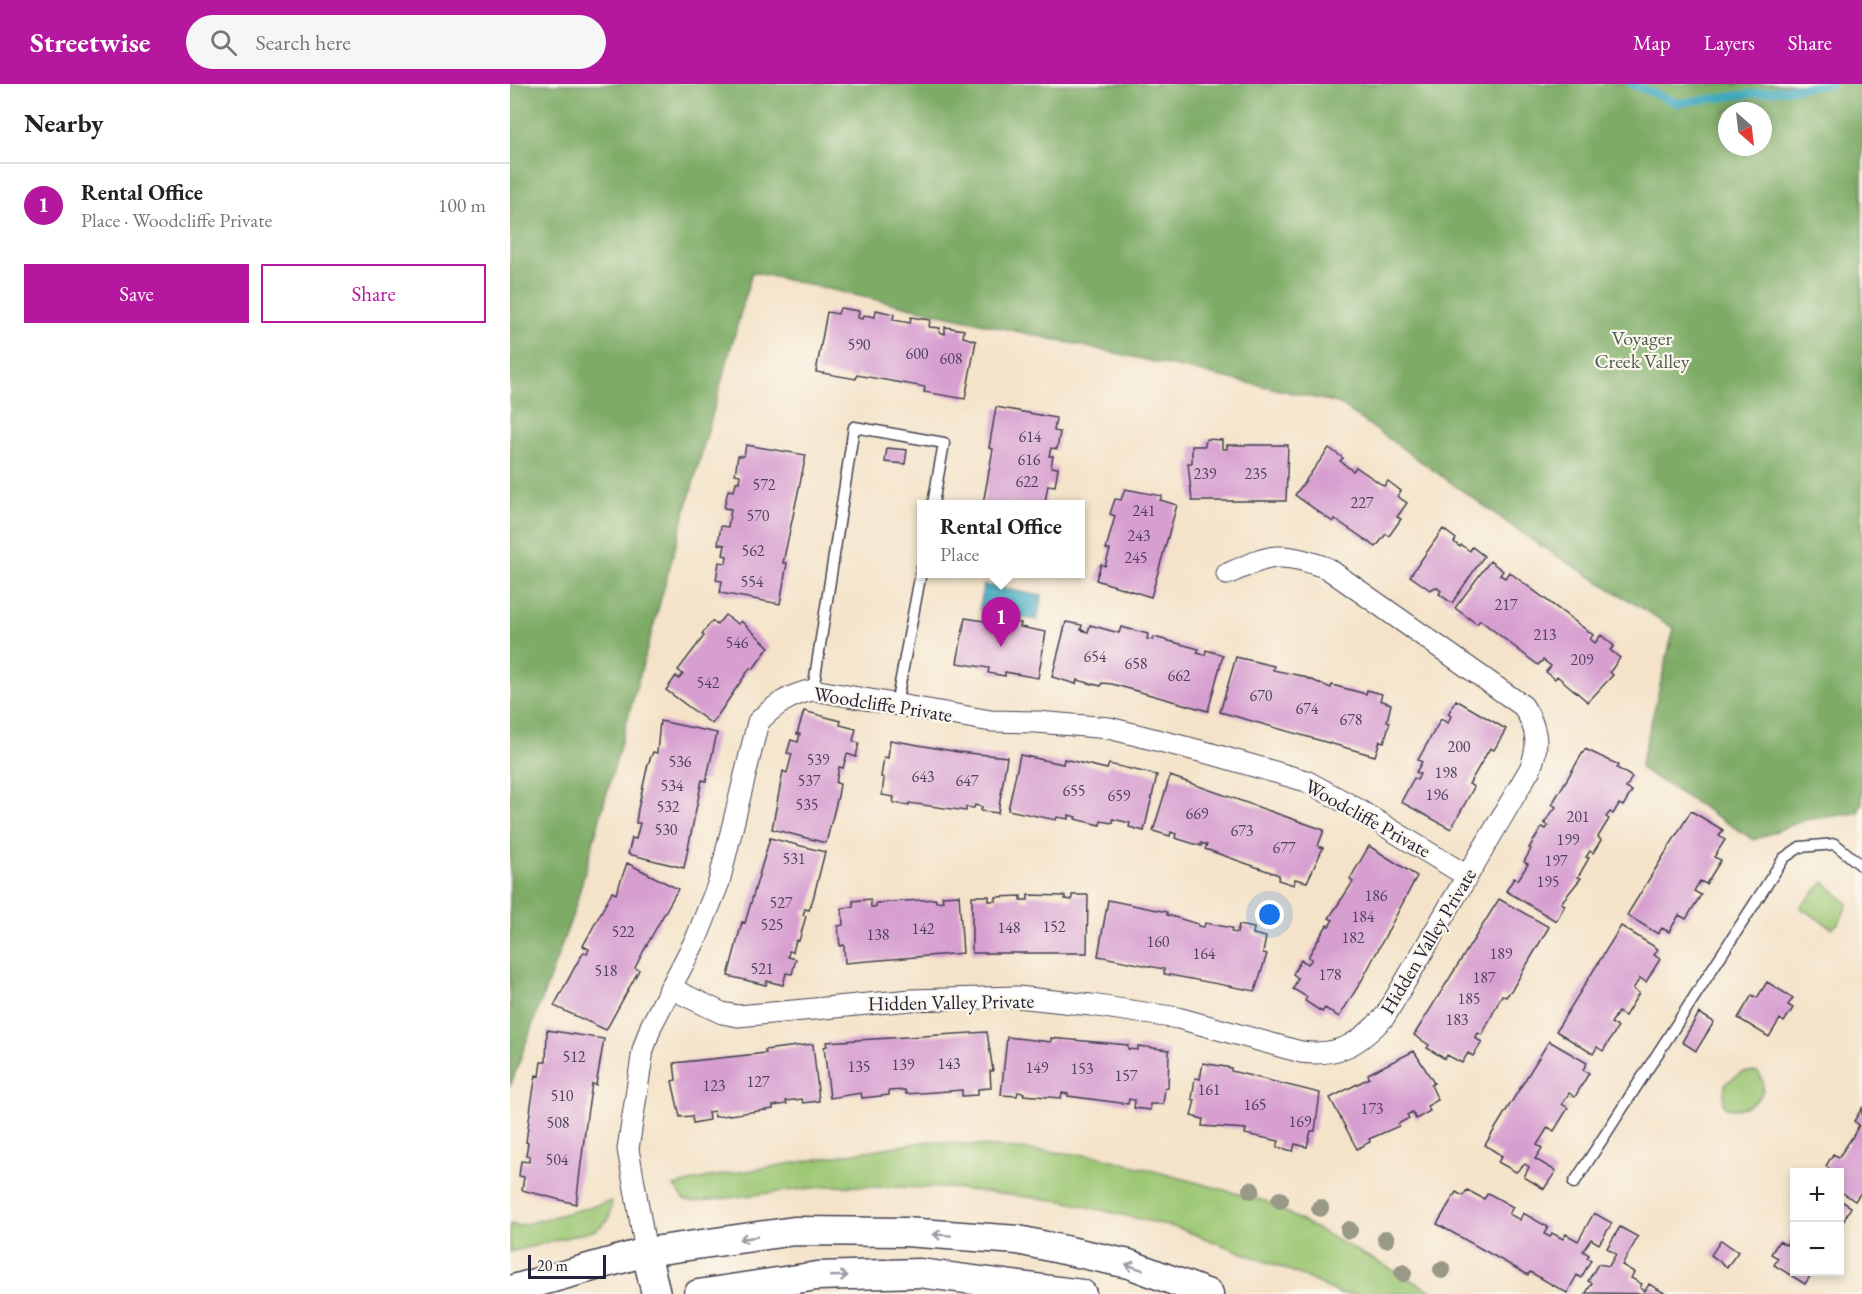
<!DOCTYPE html>
<html lang="en">
<head>
<meta charset="utf-8">
<style>
  :root { --surface:#fff; --page:#f6f6f6; --text:#222; --muted:#767676; --line:#e0e0e0; --accent:#b5179e }
  body { margin:0; font-family:"EB Garamond",serif; background:var(--page); color:var(--text) }
  .controls { position:absolute; right:18px; bottom:18px; display:grid; overflow:hidden; border-radius:0px; box-shadow:0 3px 9px #0003 }
  .controls button { width:54px; height:54px; display:grid; place-items:center; padding:0; border:0; border-bottom:2px solid var(--line); background:var(--surface); color:var(--text); font:30px sans-serif }
  .compass { position:absolute; left:1208px; top:18px; width:54px; height:54px; border-radius:50%; background:var(--surface); box-shadow:0 3px 9px #0003; rotate:152deg }
  .scale { position:absolute; left:18px; bottom:15px; width:78px; box-sizing:border-box; padding-left:6px; border:3px solid #22223b; border-top:0; font-size:16px; line-height:21px; white-space:nowrap; color:#22223b; -webkit-text-stroke:4px #fbf7ec; paint-order:stroke }
  .you { position:absolute; left:760px; top:831px; width:21px; height:21px; margin:-15px; border:4px solid #fff; border-radius:50%; background:#1a73e8; box-shadow:0 0 0 9px #1a73e833 }
  .badge { display:grid; place-items:center; width:39px; height:39px; border-radius:50%; background:var(--accent); color:#fff; font-size:20px; font-weight:700 }
  .pin { position:absolute; translate:-50% -50px; filter:drop-shadow(0 2px 3px #0008) }
  .pin::after { content:''; position:absolute; top:32px; width:21px; height:18px; background:inherit; clip-path:polygon(0 0,100% 0,50% 100%) }
  .popup { position:absolute; left:407px; top:416px; width:168px; height:78px; box-sizing:border-box; display:grid; place-content:center; border-radius:0px; background:var(--surface); filter:drop-shadow(0 2px 4px #0005); font-size:20px; white-space:nowrap; color:var(--muted) }
  .popup b { font-size:22px; color:var(--text) }
  .popup::after { content:''; position:absolute; left:50%; top:100%; margin-left:-12px; border:12px solid transparent; border-top-color:var(--surface) }
  .list { margin:0; padding:0; list-style:none }
  h2 { display:flex; justify-content:space-between; align-items:center; height:78px; margin:0; padding:0 24px; font-size:26px }
  h2 small { font-size:20px; font-weight:400; color:var(--muted) }
  .list li { display:grid; grid-template-columns:39px 1fr auto; gap:18px; align-items:center; box-sizing:border-box; height:84px; padding:0 24px; border-top:2px solid var(--line) }
  .list b { display:block; font-size:22px; white-space:nowrap }
  .list p { margin:0; font-size:20px; white-space:nowrap; color:var(--muted) }
  .list em { font-size:20px; font-style:normal; color:var(--muted) }
  .actions { display:flex; gap:12px; padding:18px 24px }
  .actions a { flex:1; padding:14px 0; border:2px solid var(--accent); border-radius:0px; text-align:center; font-size:21px; color:var(--accent) }
  .actions .main { background:var(--accent); color:#fff }
  .icon { flex:none; width:33px; height:33px; fill:none; stroke:currentColor; stroke-width:2; stroke-linecap:round; stroke-linejoin:round }
  .map { position:relative; flex:none; width:1352px; height:1210px; overflow:hidden }
  header { display:flex; align-items:center; gap:36px; box-sizing:border-box; height:84px; padding:0 30px; background:var(--accent); color:#fff }
  header strong { font-size:28px }
  nav { display:flex; gap:33px; margin-inline-start:auto; font-size:21px }
  .search { width:420px; height:54px; background:var(--page); display:flex; align-items:center; gap:15px; box-sizing:border-box; padding:0 21px; border-radius:33px; color:var(--muted); font-size:22px }
  main { display:flex }
  aside { flex:1; background:var(--surface) }
  .map>svg:first-child { display:block }
  .green { fill:#9dc774; stroke:#607458; stroke-width:1.5 }
  .forest { fill:#7eac66; stroke:#506750; stroke-width:1.5; fill-rule:evenodd }
  .water { fill:#41aac1; stroke:#32667e; stroke-width:1.5 }
  .lines { fill:none; stroke-linecap:round; stroke-linejoin:round }
  .stream { stroke:#41aac1; stroke-width:8 }
  .building { fill:#d79fd0 }
  .lane-casing { stroke:#423f50; stroke-width:13 }
  .street-casing { stroke:#423f50; stroke-width:23 }
  .secondary-casing { stroke:#423f50; stroke-width:31 }
  .lane { stroke:#fff; stroke-width:10 }
  .street { stroke:#fff; stroke-width:21 }
  .secondary { stroke:#fff; stroke-width:28 }
  .tree { fill:#989986 }
  .oneway { stroke:#9c9ca7 }
  .labels { text-anchor:middle; stroke-width:4.5; stroke-linejoin:round; paint-order:stroke }
  .number-label { font-size:16px; fill:#4f4160 }
  .park-label { font-size:20px; fill:#4d5c4f; stroke:#fbf7ec }
  .street-label { font-size:20px; fill:#22223b; stroke:#fbf7ec }
</style>
</head>
<body>
<header>
<strong>Streetwise</strong>
<div class="search"><svg class="icon" aria-label="search" viewBox="0 0 24 24"><circle cx="10" cy="10" r="6"/><path d="M15 15l6 6"/></svg>Search here</div>
<nav><a>Map</a><a>Layers</a><a>Share</a></nav>
</header>
<main>
<aside>
<h2>Nearby<small></small></h2>
<ul class="list">
<li><span class="badge">1</span><div><b>Rental Office</b><p>Place · Woodcliffe Private</p></div><em>100 m</em></li>
</ul>
<div class="actions"><a class="main">Save</a><a>Share</a></div>
</aside>
<div class="map">
<svg width="1352" height="1210" viewBox="0 0 1352 1210">
  <rect width="100%" height="100%" fill="#fbf7ec"/>
  <filter id="ink" filterUnits="userSpaceOnUse"><feTurbulence type="fractalNoise" baseFrequency=".0167" numOctaves="2"/><feDisplacementMap in="SourceGraphic" scale="12" xChannelSelector="R" yChannelSelector="G"/><feConvolveMatrix kernelMatrix="1 2 1 2 8 2 1 2 1" color-interpolation-filters="sRGB"/></filter>
  <filter id="wash" filterUnits="userSpaceOnUse"><feTurbulence type="fractalNoise" baseFrequency=".008" numOctaves="4" result="noise"/><feDisplacementMap in="SourceGraphic" scale="24" xChannelSelector="R" yChannelSelector="G"/><feGaussianBlur stdDeviation="1.35" result="paint"/><feColorMatrix in="noise" values="0 0 0 0 0 0 0 0 0 0 0 0 0 0 0 0 0 1.4 0 .05"/><feComposite in="paint" operator="in"/></filter>
  <g filter="url(#wash)">
    <rect width="100%" height="100%" fill="#f4e3c9"/>
    <!-- green -->
    <path class="green" d="M1314,798L1338,820L1329,839L1322,844L1292,825L1291,822Z
      M1232,988H1248C1265,1010 1237,1029 1216,1024L1213,1020L1215,1000Z
      M418,1057L588,1072L755,1117L927,1210H830L791,1191L668,1144L553,1117L440,1104L319,1102L183,1118L174,1116L164,1102L199,1093Z
      M102,1117L99,1135L86,1146L0,1168V1140L8,1142Z"/>
    <!-- forest -->
    <path class="forest" d="M0,0H1352V720L1347,729L1295,736L1244,756L1130,684L1164,544L1028,460L828,319L242,188L64,827L0,1003ZM1217,27H1253V63H1217Z"/>
    <!-- water -->
    <path class="water" d="M474,501L532,512L527,536L469,526Z"/>
    <g class="lines">
      <!-- stream -->
      <path class="stream" d="M1121,0L1167,19L1321,0"/>
    </g>
    <g id="blocks">
      <!-- building -->
      <path class="building" d="M330,224L349,227L348,234L353,235L354,231L365,233L366,226L384,230L383,236L400,239L401,233L420,236L419,243L430,244L429,248L435,250V243L454,246L453,253L466,257L455,315L414,308L415,303L347,291L346,295L306,288L317,228L328,230Z
        M486,323L546,334L544,347L550,348L547,365L541,364L539,372H543L541,383L548,384L545,402L538,401L535,418L543,420H473L483,365L479,364Z
        M696,355L712,356V365H717V361H778L776,417H682L678,379H682V362H695Z
        M236,361L296,371L273,479H277L270,520L210,509L212,497L206,496L209,478L216,479L217,472L213,471L215,461L208,460L211,442L218,443L221,425L214,424L218,406L224,407L226,398H229L230,391L225,390L228,372H234Z
        M377,364L397,366L395,380L375,378Z
        M819,364L833,374L830,377L843,387L846,383L874,402L878,397L882,400L891,407L887,412L897,419L887,433L891,435L879,452L876,450L866,463L825,435L823,438L785,411Z
        M615,405L652,412L650,416L667,421L641,513L586,496L591,480L595,482L600,466L596,465L605,432L600,430L605,415L611,416Z
        M933,445L946,455L944,458L950,463L951,461L960,467L962,463L974,472L942,519L929,510L931,507L926,503L920,506L900,492Z
        M980,477L993,487L990,491L995,494L999,488L1083,551L1080,555L1085,559L1091,551L1104,562L1100,566L1110,574L1100,588L1103,591L1078,618L1047,592L1045,595L1036,588L1041,582L1033,576L1028,581L970,536L967,540L945,524Z
        M215,531L228,540L231,537L259,563L243,585L240,584L202,640L156,606L166,592L169,595L173,590L168,586L194,552L192,550L202,537L207,541Z
        M455,534L480,538L481,534L511,539L510,543L536,548L528,594L495,588V592L478,589L479,584L447,579Z
        M556,538L572,541L571,546L578,548L580,541L609,549L611,543L638,550L637,555L643,556L644,553L689,565L687,569L695,571L696,566L713,571L698,627L602,600L592,599L591,602L567,596L566,600L542,593Z
        M726,573L764,582L763,586L792,592L821,604L822,601L856,610L857,606L872,610L870,616L881,620L877,637L880,638L874,658L870,657L865,672L710,628Z
        M946,616L996,645L984,666L980,664L959,700L964,703L941,745L891,718L904,694L907,696L910,690L906,688L912,678L908,676L931,635L938,639L941,632L938,630Z
        M294,627L331,637L330,641L346,645L343,657L349,659L346,673L337,670L333,684L329,683L326,699L330,700L328,712L316,759L262,745L273,687L277,689L282,670L277,669L281,656L288,658L290,650H287Z
        M150,637L207,649L196,697L192,696L174,784L118,770L122,754L126,755L130,739H126L128,725L138,680L143,668L147,669Z
        M380,656L448,668L497,673L488,729L471,727L472,723L465,721L464,724L456,723V727L399,719V721L383,719L384,713L372,711L374,694L371,693L374,673L378,674Z
        M1075,665L1109,681L1107,684L1122,693L1116,704L1122,707L1113,722L1109,720L1103,730L1100,728L1096,733L1099,735L1088,753L1091,756L1083,769L1080,767L1076,773L1079,774L1068,793L1071,794L1051,819L1055,821L1046,837L996,807L1004,794L1008,796L1018,780L1014,778L1021,765L1019,764L1032,743L1036,745L1038,742L1034,739L1046,723L1042,720Z
        M510,671L553,680L554,675L597,685L599,680L647,691L634,747L619,743L620,739L603,735V739L591,737L590,741L565,735L566,733L559,731V735L547,733L546,736L498,726Z
        M660,692L814,746L808,762L813,764L797,798L785,795L784,801L768,796L769,791L695,765L697,761L691,759V762L665,754L666,750L661,748L660,752L643,747Z
        M1181,727L1213,746L1209,752L1215,756L1204,773L1211,776L1196,800L1190,797L1184,807L1191,811L1176,835L1169,831L1159,848L1152,844L1148,850L1117,831Z
        M260,754L315,768L303,815L299,826L295,825L293,831L296,832L289,857L286,856L283,868L279,867L278,873L286,875L282,890L276,889L273,901L257,897L256,901L218,892L232,838L235,839Z
        M859,762L907,792L852,896L829,933L815,924L812,928L795,917L797,913L783,905L788,894L783,890L791,876L798,880L802,875L798,873L817,841L819,842L823,836L819,834L843,798L840,795Z
        M117,779L168,805L134,866L125,884L129,886L96,946L44,922L67,879L74,868L77,870L79,865L73,862L102,808L106,810Z
        M449,811L453,869L335,879L334,861L330,862L328,842L333,841L332,824L343,823V817L360,815L361,823H366V819L426,815V818L433,817L432,812Z
        M518,811L555,812V815L562,816V811H578L577,869H462V812H479V817H486V813L511,812V816H518Z
        M989,815L1039,843L1003,904L996,913L992,911L972,951L968,949L965,954L972,958L963,972L958,969L952,979L937,971L935,975L917,964L919,961L904,951Z
        M598,816L657,828V831L688,840V842L694,843L695,839L722,844L721,848L727,849L729,841L744,844L743,850L756,853L753,869L757,870L745,907L654,890V885L588,872Z
        M1111,842L1148,865L1144,871L1150,875L1136,898L1130,894L1123,905L1129,909L1115,932L1108,928L1101,939L1108,943L1093,967L1087,963L1083,970L1046,947Z
        M1257,898L1283,914L1278,921L1283,924L1274,938L1270,935L1259,953L1228,934L1242,911L1247,914Z
        M1189,929L1204,938L1186,967L1172,958Z
        M37,946L94,955L88,990L86,1001L82,1000L77,1031L66,1120L12,1106L14,1093L9,1092L11,1077L19,1078V1075L20,1072L16,1071L18,1059L16,1058L21,1021L26,991L29,992L31,978H36Z
        M477,948L483,987H480L481,1004L468,1005V1011L452,1012V1006L396,1010L395,1006L379,1007V1011L352,1014L351,1009L320,1014L314,963L317,962L316,958Z
        M497,953L541,958V954L618,961V965L628,966V962L659,966L658,1004L655,1003L653,1020H640V1026L624,1024L625,1016L619,1015L618,1020L558,1012V1010L552,1009L551,1014L513,1011L514,1009L508,1008L507,1012L491,1011Z
        M1039,957L1077,979L1073,986L1079,989L1065,1013L1059,1009L1052,1020L1058,1024L1044,1047L1038,1043L1027,1061L1032,1064L1025,1075L1046,1087L1034,1105L1014,1093L1019,1083L1015,1080L1006,1088L988,1078L992,1072L975,1061Z
        M303,960L309,1017L293,1019L292,1015L276,1017L277,1020L263,1022V1025L205,1033L204,1027L198,1028L199,1036L183,1039L182,1032L170,1033L162,997L166,996L164,979L256,969L255,966Z
        M904,967L924,999L921,1001L928,1016L917,1022L920,1027L906,1035L902,1028L897,1031L899,1034L888,1040L889,1042L859,1055L860,1058L847,1065L820,1014L859,994L858,990Z
        M693,979L721,984V987L810,1009L805,1047H801L797,1063L785,1060L783,1067L767,1063L769,1057L735,1050L736,1045L692,1042L693,1035L681,1032L685,1016L682,1015L685,994L690,995Z
        M1352,1024V1107L1345,1117L1330,1107V1088H1320L1322,1086L1316,1082L1323,1070L1329,1073L1343,1052L1349,1041L1344,1037Z
        M957,1106L974,1115L978,1109L1003,1123L999,1130L1010,1136L1013,1129L1038,1143L1034,1150L1040,1153L1042,1149L1053,1155L1056,1150L1068,1157L1084,1129L1102,1139L1089,1160L1081,1155L1073,1167L1079,1171L1077,1174L1081,1176L1071,1194L1067,1191L1057,1209L1020,1188L1018,1191L927,1140L946,1108L953,1112Z
        M1330,1116L1341,1123L1330,1144Z
        M1110,1143L1128,1153L1112,1181L1124,1188L1121,1194L1132,1200L1130,1204L1135,1207L1139,1200L1156,1210L1076,1209L1082,1199L1078,1197L1088,1180L1099,1182L1106,1170L1097,1164Z
        M1284,1147V1188H1303L1295,1200L1264,1181L1268,1174L1261,1170L1269,1157L1276,1161Z
        M1211,1156L1228,1168L1217,1183L1201,1171Z"/>
    </g>
  </g>
  <g filter="url(#ink)">
    <use href="#blocks" fill-opacity="0" stroke="#423f50" stroke-width="1.5"/>
    <g class="lines">
      <defs>
        <path id="lane" d="M303,606L344,343L434,359L423,420
          M386,621L412,483
          M1064,1099L1274,774L1290,763L1325,760L1352,782"/>
        <path id="street" d="M160,904L212,929L228,932L401,916L508,913L581,921L668,934L791,968C830,973 850,959 875,932L1020,685C1030,661 1027,643 1013,622L817,484C768,467 763,470 717,490
          M136,1168L118,1065L133,966L141,942L187,853L209,798L248,638C265,621 279,611 303,606L481,637L527,638L599,644L702,670L796,697L842,722L957,792"/>
        <path id="secondary" d="M136,1168L146,1210
          M0,1206L136,1168L284,1147L395,1148L508,1156L619,1180L699,1210
          M188,1210L307,1192L409,1189L572,1210"/>
      </defs>
      <!-- lane casing -->
      <use href="#lane" class="lane-casing"/>
      <!-- street casing -->
      <use href="#street" class="street-casing"/>
      <!-- secondary casing -->
      <use href="#secondary" class="secondary-casing"/>
      <!-- lane -->
      <use href="#lane" class="lane"/>
      <!-- street -->
      <use href="#street" class="street"/>
      <!-- secondary -->
      <use href="#secondary" class="secondary"/>
    </g>
    <!-- trees -->
    <g class="tree">
      <circle cx="741" cy="1106" r="9"/>
      <circle cx="770" cy="1116" r="9"/>
      <circle cx="810" cy="1124" r="9"/>
      <circle cx="839" cy="1146" r="9"/>
      <circle cx="876" cy="1155" r="9"/>
      <circle cx="932" cy="1186" r="9"/>
      <circle cx="893" cy="1189" r="9"/>
    </g>
    <!-- one-way arrows -->
    <defs><path id="oneway-shaft" d="M-6 0H5M1.5-3L5.5 0L1.5 3" fill="none" stroke-width="1.6" stroke-linecap="round" stroke-linejoin="round" transform="scale(1.5)"/></defs>
    <g class="oneway">
      <use href="#oneway-shaft" transform="translate(432 1151) rotate(-176)"/>
      <use href="#oneway-shaft" transform="translate(238 1154) rotate(172)"/>
      <use href="#oneway-shaft" transform="translate(624 1183) rotate(-161)"/>
      <use href="#oneway-shaft" transform="translate(329 1192) rotate(-2)"/>
    </g>
  </g>
  <g class="labels">
    <!-- number labels -->
    <g class="number-label">
      <text x="349" y="266">590</text>
      <text x="407" y="275">600</text>
      <text x="441" y="280">608</text>
      <text x="520" y="358">614</text>
      <text x="519" y="381">616</text>
      <text x="695" y="395">239</text>
      <text x="746" y="395">235</text>
      <text x="517" y="403">622</text>
      <text x="254" y="406">572</text>
      <text x="852" y="424">227</text>
      <text x="634" y="432">241</text>
      <text x="248" y="437">570</text>
      <text x="629" y="457">243</text>
      <text x="243" y="472">562</text>
      <text x="626" y="479">245</text>
      <text x="242" y="503">554</text>
      <text x="996" y="526">217</text>
      <text x="1035" y="556">213</text>
      <text x="227" y="564">546</text>
      <text x="585" y="578">654</text>
      <text x="1072" y="581">209</text>
      <text x="626" y="585">658</text>
      <text x="669" y="597">662</text>
      <text x="198" y="604">542</text>
      <text x="751" y="617">670</text>
      <text x="797" y="630">674</text>
      <text x="841" y="641">678</text>
      <text x="949" y="668">200</text>
      <text x="308" y="681">539</text>
      <text x="170" y="683">536</text>
      <text x="936" y="694">198</text>
      <text x="413" y="698">643</text>
      <text x="299" y="702">537</text>
      <text x="457" y="702">647</text>
      <text x="162" y="707">534</text>
      <text x="564" y="712">655</text>
      <text x="927" y="716">196</text>
      <text x="609" y="717">659</text>
      <text x="297" y="726">535</text>
      <text x="158" y="728">532</text>
      <text x="687" y="735">669</text>
      <text x="1068" y="738">201</text>
      <text x="156" y="751">530</text>
      <text x="732" y="752">673</text>
      <text x="1058" y="761">199</text>
      <text x="774" y="769">677</text>
      <text x="284" y="780">531</text>
      <text x="1046" y="782">197</text>
      <text x="1038" y="803">195</text>
      <text x="866" y="817">186</text>
      <text x="271" y="824">527</text>
      <text x="853" y="838">184</text>
      <text x="262" y="846">525</text>
      <text x="544" y="848">152</text>
      <text x="499" y="849">148</text>
      <text x="413" y="850">142</text>
      <text x="113" y="853">522</text>
      <text x="368" y="856">138</text>
      <text x="843" y="859">182</text>
      <text x="648" y="863">160</text>
      <text x="694" y="875">164</text>
      <text x="991" y="875">189</text>
      <text x="252" y="890">521</text>
      <text x="96" y="892">518</text>
      <text x="820" y="896">178</text>
      <text x="974" y="899">187</text>
      <text x="959" y="920">185</text>
      <text x="947" y="941">183</text>
      <text x="64" y="978">512</text>
      <text x="439" y="985">143</text>
      <text x="393" y="986">139</text>
      <text x="349" y="988">135</text>
      <text x="527" y="989">149</text>
      <text x="572" y="990">153</text>
      <text x="616" y="997">157</text>
      <text x="248" y="1003">127</text>
      <text x="204" y="1007">123</text>
      <text x="699" y="1011">161</text>
      <text x="52" y="1017">510</text>
      <text x="745" y="1026">165</text>
      <text x="862" y="1030">173</text>
      <text x="790" y="1043">169</text>
      <text x="48" y="1044">508</text>
      <text x="47" y="1081">504</text>
    </g>
    <!-- park labels -->
    <g class="park-label">
      <text x="1132" y="261">Voyager<tspan x="1132" dy="23">Creek Valley</tspan></text>
    </g>
    <!-- street labels -->
    <g class="street-label">
      <text transform="translate(373 620) rotate(9)" y="7">Woodcliffe Private</text>
      <text transform="translate(858 734) rotate(29)" y="7">Woodcliffe Private</text>
      <text transform="translate(918 857) rotate(-59)" y="7">Hidden Valley Private</text>
      <text transform="translate(441 918) rotate(-1)" y="7">Hidden Valley Private</text>
    </g>
  </g>
</svg>
<div class="controls">
<button>+</button>
<button>−</button>
</div>
<svg class="compass" viewBox="-18 -18 36 36"><path d="M0-13l5 13h-10z" fill="#e53935"/><path d="M0 13l5-13h-10z" fill="#767676"/></svg>
<div class="scale">20 m</div>
<div class="you"></div>
<div class="pin badge" style="left:491px;top:563px">1</div>
<div class="popup"><b>Rental Office</b>Place</div>
</div>
</main>
</body>
</html>
